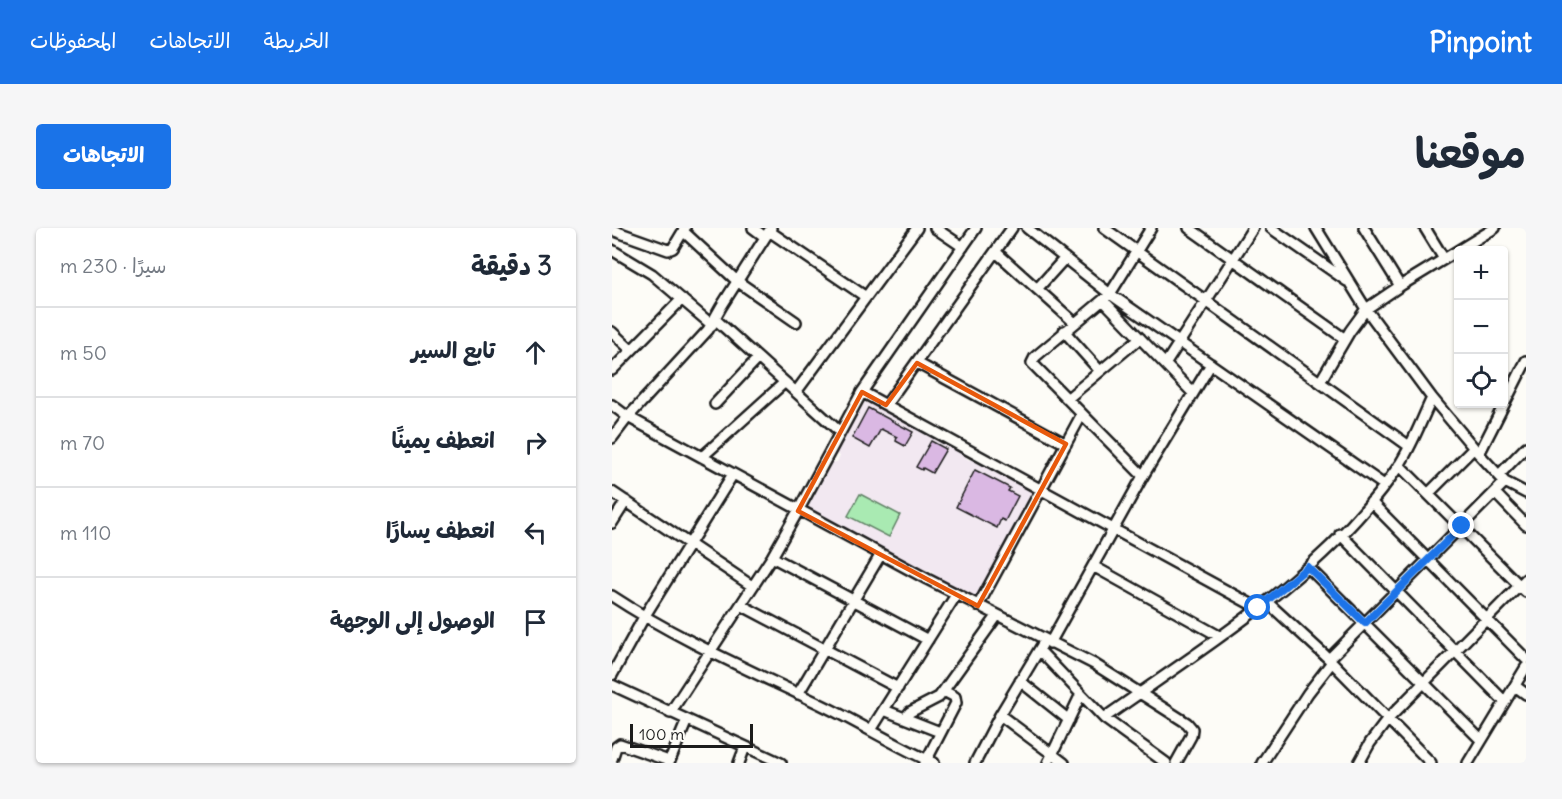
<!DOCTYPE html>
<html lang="ar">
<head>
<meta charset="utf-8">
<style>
  :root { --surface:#fff; --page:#f6f6f7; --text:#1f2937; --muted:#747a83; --line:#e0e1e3; --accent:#1a73e8 }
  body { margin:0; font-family:Delius,"Playpen Sans Arabic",sans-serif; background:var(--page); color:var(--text); direction:rtl }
  .controls { position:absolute; right:18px; top:18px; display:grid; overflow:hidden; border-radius:6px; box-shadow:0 2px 4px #0004 }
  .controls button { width:54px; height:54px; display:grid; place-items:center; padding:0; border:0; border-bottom:2px solid var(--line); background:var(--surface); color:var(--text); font:30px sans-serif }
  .scale { position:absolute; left:18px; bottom:15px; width:123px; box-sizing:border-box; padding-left:6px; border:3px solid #1c1c1c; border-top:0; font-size:16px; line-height:21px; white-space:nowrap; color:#1c1c1c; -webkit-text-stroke:4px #fdfcf7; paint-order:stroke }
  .stop { position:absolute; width:18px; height:18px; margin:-14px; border:4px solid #1a73e8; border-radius:50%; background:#fff }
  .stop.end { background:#1a73e8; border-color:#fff; box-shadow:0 2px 6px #0008 }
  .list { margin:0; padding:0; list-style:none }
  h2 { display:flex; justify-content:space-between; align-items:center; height:78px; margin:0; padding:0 24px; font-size:26px }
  h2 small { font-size:20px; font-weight:400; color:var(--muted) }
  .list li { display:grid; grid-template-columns:39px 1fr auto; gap:18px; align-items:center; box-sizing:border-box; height:90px; padding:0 24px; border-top:2px solid var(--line) }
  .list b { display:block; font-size:22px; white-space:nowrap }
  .list em { font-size:20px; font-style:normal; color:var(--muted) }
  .icon { flex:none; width:33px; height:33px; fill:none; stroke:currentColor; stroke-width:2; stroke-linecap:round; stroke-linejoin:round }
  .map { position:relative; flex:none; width:914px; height:535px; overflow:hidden; direction:ltr; border-radius:6px }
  header { display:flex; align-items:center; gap:36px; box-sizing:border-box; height:84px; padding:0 30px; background:var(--accent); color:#fff }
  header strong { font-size:28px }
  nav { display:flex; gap:33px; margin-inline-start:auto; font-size:21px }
  .intro { display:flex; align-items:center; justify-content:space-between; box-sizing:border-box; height:144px; padding:0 36px }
  h1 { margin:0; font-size:42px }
  .button { padding:15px 27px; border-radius:6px; background:var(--accent); color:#fff; font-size:21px; font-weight:700 }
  main { display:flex; gap:36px; padding:0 36px }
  aside { flex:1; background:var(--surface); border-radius:6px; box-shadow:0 2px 4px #0004 }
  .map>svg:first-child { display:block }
  .built { fill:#f2e8f1 }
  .green { fill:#a9eab2; stroke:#628367; stroke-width:1.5 }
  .building { fill:#dab8e3; stroke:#1c1c1c; stroke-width:1.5 }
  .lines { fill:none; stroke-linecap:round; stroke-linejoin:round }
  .minor-casing { stroke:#1c1c1c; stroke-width:14 }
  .minor { stroke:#fdfcf7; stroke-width:9 }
  .route { stroke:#1a73e8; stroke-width:8 }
  .marked { fill:none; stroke:#e8590c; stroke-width:4.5; stroke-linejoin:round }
</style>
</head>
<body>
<header>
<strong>Pinpoint</strong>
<nav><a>الخريطة</a><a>الاتجاهات</a><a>المحفوظات</a></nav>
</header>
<div class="intro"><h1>موقعنا</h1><a class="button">الاتجاهات</a></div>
<main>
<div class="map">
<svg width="914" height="535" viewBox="0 0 914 535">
  <rect width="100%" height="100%" fill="#fdfcf7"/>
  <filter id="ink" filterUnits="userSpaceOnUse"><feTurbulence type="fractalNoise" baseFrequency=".0167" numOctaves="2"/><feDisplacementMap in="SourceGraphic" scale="12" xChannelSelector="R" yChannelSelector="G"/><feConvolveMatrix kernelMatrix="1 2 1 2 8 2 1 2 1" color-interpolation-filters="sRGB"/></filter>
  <g filter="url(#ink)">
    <!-- built -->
    <path class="built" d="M252,173L353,226L354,230L357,232L361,230L422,262L364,370L322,349L321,344L317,341L315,345L195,282L219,234H225L228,228L224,226Z"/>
    <!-- green -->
    <path class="green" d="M248,266L288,287L277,309L236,288Z"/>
    <!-- building -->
    <path class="building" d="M256,180L301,204L293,218L284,213L285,209L269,201L258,220L240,210Z
      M319,213L334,221L320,245L311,240L310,242L304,239Z
      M363,242L398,260L396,263L406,268L393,293L389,291L385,300L344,279Z"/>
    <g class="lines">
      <defs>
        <path id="minor" d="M141,0L153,9
          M323,0L351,19
          M415,0L498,66L772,257
          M492,0L797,218
          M577,0L733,111
          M659,0L735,53
          M704,0L754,81L820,170L867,226L893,254L914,265
          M752,0L788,58
          M813,0L832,31
          M0,2L56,22L61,20L73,0
          M71,3L125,53L184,94
          M157,3L254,69
          M0,22L40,46L100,97
          M384,24L463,95
          M425,61L453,30
          M491,72L580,164
          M103,91L228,204
          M452,103L488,143
          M0,104L19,122
          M305,135L454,216
          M554,135L641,0
          M0,142L70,71
          M708,154L738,103L754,81L788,58L883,0
          M184,164L305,0
          M250,164L646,380
          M455,171L528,110
          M103,176L146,130
          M0,177L16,189L315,351L482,436L575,495L580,501L579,508L564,535
          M274,177L400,0
          M0,210L16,189L96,102L109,79L159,0
          M867,226L914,133
          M90,229L173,154
          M787,237L914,364
          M887,247L914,219
          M531,248L420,135L423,129L498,66L539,0
          M0,264L140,358
          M883,265L914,297
          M816,266L862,220
          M759,274L914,431
          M0,295L14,273
          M728,306L893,474
          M160,329L316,412
          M481,338L607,408
          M696,339L869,512
          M0,368C67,412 140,443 212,478C249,496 284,518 322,535
          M655,374L717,431L819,535
          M129,377L286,460
          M366,378L470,186
          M438,415L531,248L599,136
          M427,422L492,490L554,535
          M717,431L893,254
          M0,447L32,389L121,246
          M408,453L457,492
          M0,457L169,535
          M903,458L914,466
          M186,466L269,326
          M272,482L328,504
          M58,485L160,329L186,283L250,164L364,0
          M388,487L452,535
          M293,490L298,484L327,469L385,388
          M492,490C594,418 715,344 786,239C800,218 809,193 820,170
          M259,502L344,367
          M0,531L4,519L8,516L57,533
          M57,535L75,492
          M127,535L133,519
          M313,535L344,475L343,469L332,463
          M363,535L388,487L430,417
          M436,535L469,466
          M650,535L696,465L720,434
          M747,535L758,515L776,491L914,351
          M856,535L914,439"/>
      </defs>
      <!-- minor casing -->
      <use href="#minor" class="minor-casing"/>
      <!-- minor -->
      <use href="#minor" class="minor"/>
    </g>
  </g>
  <g class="lines" filter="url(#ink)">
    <!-- route -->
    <path class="route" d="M646,380L696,339L753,395L850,298"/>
  </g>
  <!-- marked area -->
  <path class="marked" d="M305,135L454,216L366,378L186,283L250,164L274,177Z"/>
</svg>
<div class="controls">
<button>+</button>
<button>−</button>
<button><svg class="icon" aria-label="locate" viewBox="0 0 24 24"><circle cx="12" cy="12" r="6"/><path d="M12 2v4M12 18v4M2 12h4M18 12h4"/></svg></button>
</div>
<div class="scale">100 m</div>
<div class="stop" style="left:646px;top:380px"></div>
<div class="stop end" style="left:850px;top:298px"></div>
</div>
<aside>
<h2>3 دقيقة<small>سيرًا · 230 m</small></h2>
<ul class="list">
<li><svg class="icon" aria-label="ahead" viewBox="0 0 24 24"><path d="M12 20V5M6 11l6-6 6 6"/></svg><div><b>تابع السير</b></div><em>50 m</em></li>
<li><svg class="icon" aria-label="right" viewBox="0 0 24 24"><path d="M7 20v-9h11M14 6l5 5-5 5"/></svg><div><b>انعطف يمينًا</b></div><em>70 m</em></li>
<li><svg class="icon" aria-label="left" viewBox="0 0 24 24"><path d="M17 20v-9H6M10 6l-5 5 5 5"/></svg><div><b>انعطف يسارًا</b></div><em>110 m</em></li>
<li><svg class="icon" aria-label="arrive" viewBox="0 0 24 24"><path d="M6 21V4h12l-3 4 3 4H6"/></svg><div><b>الوصول إلى الوجهة</b></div></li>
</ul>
</aside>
</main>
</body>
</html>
